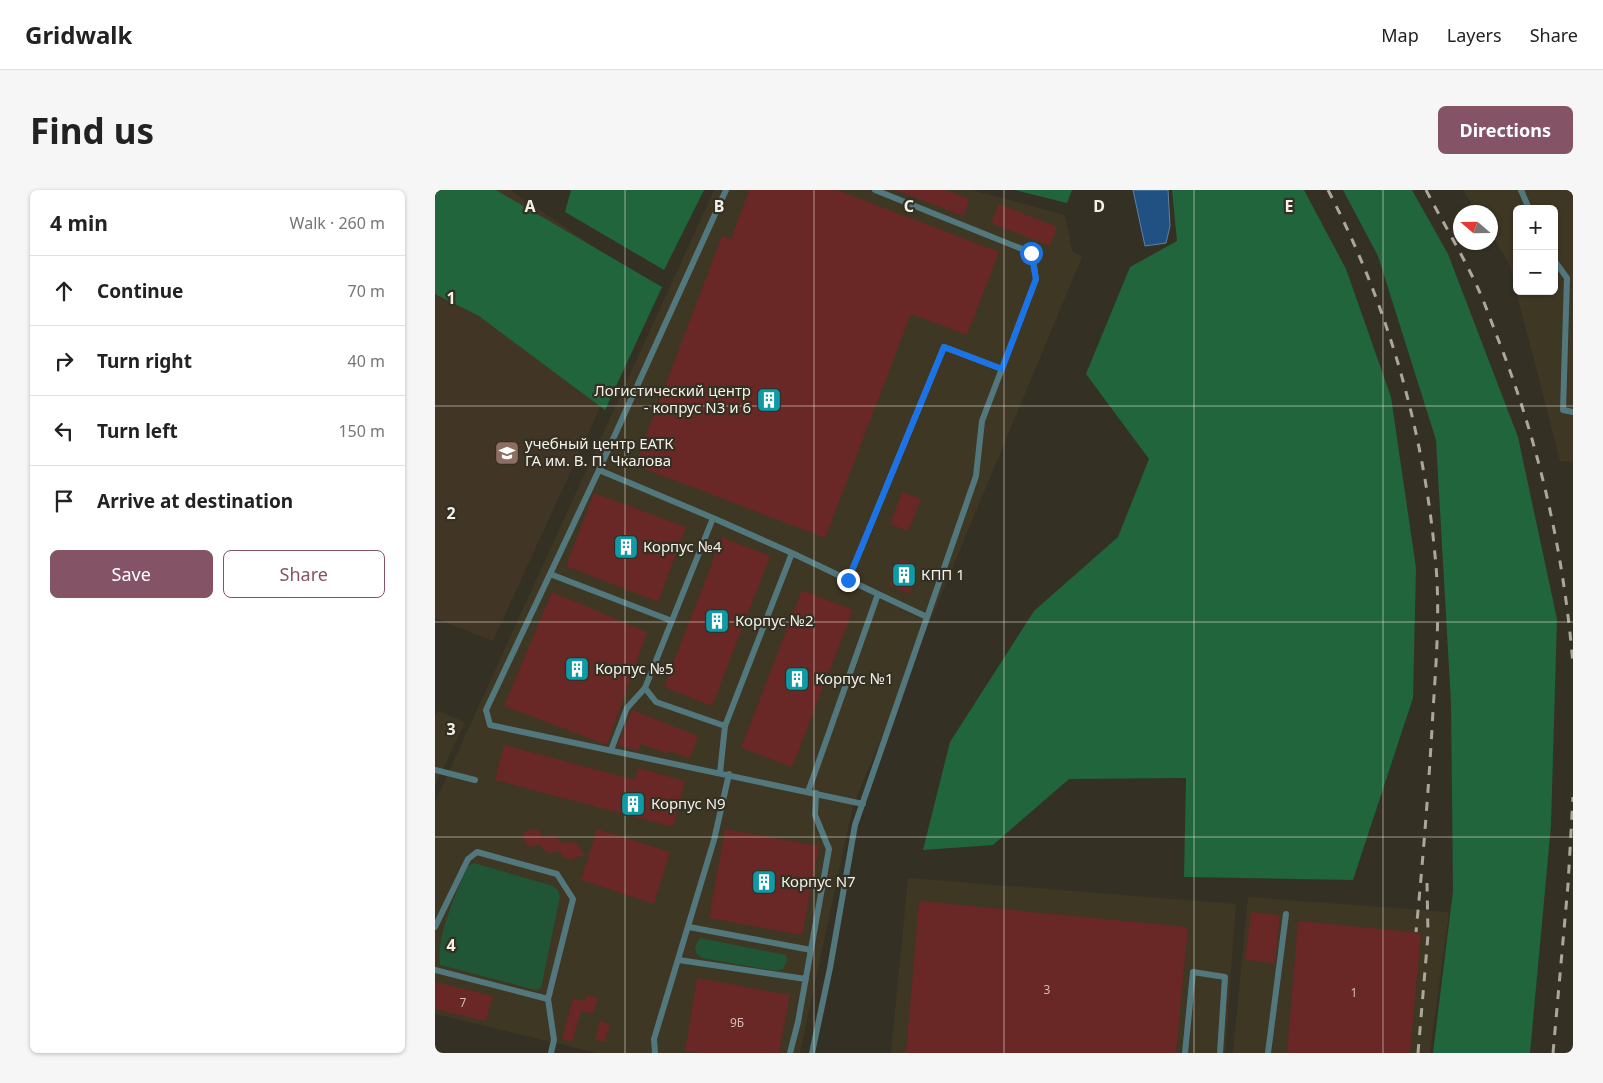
<!DOCTYPE html>
<html lang="en">
<head>
<meta charset="utf-8">
<style>
  :root { --surface:#fff; --page:#f6f6f6; --text:#222; --muted:#767676; --line:#e0e0e0; --accent:#855366 }
  body { margin:0; font-family:"Noto Sans",sans-serif; background:var(--page); color:var(--text) }
  .controls { position:absolute; right:15px; top:15px; display:grid; overflow:hidden; border-radius:8px; box-shadow:0 1px 4px #0004 }
  .controls button { width:45px; height:45px; display:grid; place-items:center; padding:0; border:0; border-bottom:1px solid var(--line); background:var(--surface); color:var(--text); font:25px sans-serif }
  .compass { position:absolute; left:1018px; top:15px; width:45px; height:45px; border-radius:50%; background:var(--surface); box-shadow:0 1px 4px #0004; rotate:290deg }
  .stop { position:absolute; width:15px; height:15px; margin:-11px; border:4px solid #1a73e8; border-radius:50%; background:#fff }
  .stop.end { background:#1a73e8; border-color:#fff; box-shadow:0 1px 5px #0008 }
  .list { margin:0; padding:0; list-style:none }
  h2 { display:flex; justify-content:space-between; align-items:center; height:65px; margin:0; padding:0 20px; font-size:21px }
  h2 small { font-size:16px; font-weight:400; color:var(--muted) }
  .list li { display:grid; grid-template-columns:32px 1fr auto; gap:15px; align-items:center; box-sizing:border-box; height:70px; padding:0 20px; border-top:1px solid var(--line) }
  .list b { display:block; font-size:19px; white-space:nowrap }
  .list em { font-size:16px; font-style:normal; color:var(--muted) }
  .actions { display:flex; gap:10px; padding:15px 20px }
  .actions a { flex:1; padding:11px 0; border:1px solid var(--accent); border-radius:8px; text-align:center; font-size:18px; color:var(--accent) }
  .actions .main { background:var(--accent); color:#fff }
  .icon { flex:none; width:28px; height:28px; fill:none; stroke:currentColor; stroke-width:2; stroke-linecap:round; stroke-linejoin:round }
  .map { position:relative; flex:none; width:1138px; height:863px; overflow:hidden; border-radius:8px }
  header { display:flex; align-items:center; gap:30px; box-sizing:border-box; height:70px; padding:0 25px; background:var(--surface); border-bottom:1px solid var(--line) }
  header strong { font-size:24px }
  nav { display:flex; gap:28px; margin-inline-start:auto; font-size:18px }
  .intro { display:flex; align-items:center; justify-content:space-between; box-sizing:border-box; height:120px; padding:0 30px }
  h1 { margin:0; font-size:35px }
  .button { padding:12px 22px; border-radius:8px; background:var(--accent); color:#fff; font-size:18px; font-weight:700 }
  main { display:flex; gap:30px; padding:0 30px }
  aside { flex:1; background:var(--surface); border-radius:8px; box-shadow:0 1px 4px #0004 }
  .map>svg:first-child { display:block }
  .built { fill:#3e3724; fill-rule:evenodd }
  .education { fill:#413526 }
  .green { fill:#205535 }
  .forest { fill:#20653c }
  .water { fill:#215182; stroke:#6081a1 }
  .building { fill:#692725 }
  .lines { fill:none; stroke-linecap:round; stroke-linejoin:round }
  .lane { stroke:#52787d; stroke-width:6 }
  .rail { stroke:#aba79d; stroke-width:3; stroke-dasharray:9 9; stroke-linecap:butt }
  .route { stroke:#1a73e8; stroke-width:6 }
  .grid { fill:none; stroke:#f3f0e8; stroke-width:1; stroke-opacity:0.55 }
  .labels { text-anchor:middle; stroke-width:4.5; stroke-linejoin:round; paint-order:stroke }
  .number-label { font-size:12px; fill:#d0beb7 }
  .poi-label { font-size:15px; fill:#f3f0e8; stroke:#343023; text-anchor:start }
  .grid-label { font-size:16px; text-anchor:middle; font-weight:bold; fill:#f3f0e8; stroke:#343023; stroke-width:4.5; stroke-linejoin:round; paint-order:stroke }
</style>
</head>
<body>
<header>
<strong>Gridwalk</strong>
<nav><a>Map</a><a>Layers</a><a>Share</a></nav>
</header>
<div class="intro"><h1>Find us</h1><a class="button">Directions</a></div>
<main>
<aside>
<h2>4 min<small>Walk · 260 m</small></h2>
<ul class="list">
<li><svg class="icon" aria-label="ahead" viewBox="0 0 24 24"><path d="M12 20V5M6 11l6-6 6 6"/></svg><div><b>Continue</b></div><em>70 m</em></li>
<li><svg class="icon" aria-label="right" viewBox="0 0 24 24"><path d="M7 20v-9h11M14 6l5 5-5 5"/></svg><div><b>Turn right</b></div><em>40 m</em></li>
<li><svg class="icon" aria-label="left" viewBox="0 0 24 24"><path d="M17 20v-9H6M10 6l-5 5 5 5"/></svg><div><b>Turn left</b></div><em>150 m</em></li>
<li><svg class="icon" aria-label="arrive" viewBox="0 0 24 24"><path d="M6 21V4h12l-3 4 3 4H6"/></svg><div><b>Arrive at destination</b></div></li>
</ul>
<div class="actions"><a class="main">Save</a><a>Share</a></div>
</aside>
<div class="map">
<svg width="1138" height="863" viewBox="0 0 1138 863">
  <rect width="100%" height="100%" fill="#343023"/>
  <!-- built -->
  <path class="built" d="M279,0H537L630,25L637,61L647,67L418,616L365,863H162L0,824V612Z
    M1028,0H1138V272L1125,271L1074,73L1056,44V22H1042ZM1082,19H1119V101H1082Z
    M3,521L30,532L0,596V525Z
    M473,688L801,714L790,863H456Z
    M813,707L1014,722L995,863H798Z"/>
  <!-- education -->
  <path class="education" d="M0,0H75L220,98L58,451L0,428Z"/>
  <!-- green -->
  <path class="green" d="M39,673L118,696L123,700L125,707L106,798L101,800L5,775C0,751 21,701 33,676Z
    M265,748L351,765L352,771L348,779L341,781L267,768L261,763L260,757Z"/>
  <!-- forest -->
  <path class="forest" d="M0,0H61L227,97L170,220L44,126L0,104Z
    M136,0H269L229,80L130,22Z
    M580,0H637L632,13Z
    M737,0H869L911,79L956,207L981,378L978,508L918,690L749,687L751,588L634,589L558,655L488,660L515,552L599,421L683,347L714,269L651,184L695,77L742,51Z
    M908,0H977L1013,64L1083,247L1122,429L1116,635L1095,863H998L1018,701L1016,513L1001,250L943,66Z"/>
  <!-- water -->
  <path class="water" d="M698,0H733L735,36L731,53L710,56Z"/>
  <!-- building -->
  <path class="building" d="M314,0H402L564,62L532,145L476,124L390,348L200,275L287,46L296,49Z
    M461,0H511L535,9L528,26Z
    M564,14L622,37L615,56L556,33Z
    M467,302L486,309L473,341L455,334Z
    M159,303L251,337L223,412L131,376Z
    M287,347L335,366L277,516L229,497Z
    M465,369L480,375L477,382L480,387L474,404L454,395Z
    M367,400L418,420L357,577L306,558Z
    M117,402L212,442L172,555L69,516Z
    M197,520L263,546L255,568L234,561L233,564L206,554L203,561L183,555Z
    M69,555L200,590L203,578L250,591L238,637L60,590Z
    M94,639L103,640L108,647L119,645L127,653L141,652L149,665L135,670L129,667L124,661L116,663L110,661L105,655L94,657L88,649L89,643Z
    M162,639L235,662L219,714L146,690Z
    M290,639L384,656L367,745L274,728Z
    M484,711L753,737L741,863H471Z
    M816,722L845,725L840,773L810,770Z
    M863,731L986,743L975,863H852Z
    M262,788L355,805L344,863H263L250,861Z
    M0,792L58,806L51,831L0,819Z
    M152,805L163,808L158,824L146,821L137,852L127,849L138,808L150,811Z
    M165,831L175,834L170,852L160,850Z"/>
  <g class="lines">
    <!-- lane -->
    <path class="lane" d="M291,0L164,280L51,520L55,535L428,614
      M1086,0L1094,19
      M1119,70L1132,88L1128,220L1138,222
      M164,280L278,328
      M115,384L237,431
      M413,390L509,157L567,179
      M290,536L221,512L210,498L278,328L357,363
      M176,560L192,518L210,498
      M0,580L40,590
      M285,583L290,536L357,363L443,404
      M373,602L443,404L492,427
      M0,737L33,669L42,662L122,684L138,709L113,809L119,850L116,863
      M254,737L376,760
      M244,770L371,789
      M0,780L113,809
      M220,863L219,849L279,650L294,584
      M355,863L363,832L394,659L380,625L381,603
      M377,863L395,778L420,635L541,286L547,231L601,89L597,63L440,0
      M750,863L758,782L790,787L785,863
      M833,863L851,724"/>
    <!-- rail -->
    <path class="rail" d="M893,0C954,117 990,245 1001,376C1005,424 1001,474 998,521C994,595 988,669 981,742
      M991,0C1007,31 1026,62 1041,94C1050,113 1057,134 1065,154C1105,258 1129,364 1138,475
      M983,863L993,745L992,693
      M1118,863L1133,695L1138,607"/>
  </g>
  <g class="lines">
    <!-- route -->
    <path class="route" d="M413,390L509,157L567,179L601,89L596,63"/>
  </g>
  <!-- grid -->
  <path class="grid" d="M190,0V863M379,0V863M569,0V863M759,0V863M948,0V863M0,216H1138M0,432H1138M0,647H1138"/>
  <!-- icons -->
  <defs>
    <symbol id="building-square" viewBox="-11 -11 22 22"><rect x="-9" y="-9" width="18" height="18" rx="4" fill="#0f9aa8" stroke="#343023"/><path d="M-4-6H4V6H1V3H-1V6H-4ZM-2.5-4.3h1.7v1.8h-1.7ZM.8-4.3h1.7v1.8H.8ZM-2.5-1h1.7V.8h-1.7ZM.8-1h1.7V.8H.8Z" fill="#fff"/></symbol>
    <symbol id="university-square" viewBox="-11 -11 22 22"><rect x="-9" y="-9" width="18" height="18" rx="4" fill="#8d6e63" stroke="#343023"/><path d="M0-5L7-2L0 1L-7-2ZM-4 1L0 2.5L4 1V4Q0 6-4 4Z" fill="#fff"/></symbol>
  </defs>
  <g fill-rule="evenodd">
    <use href="#building-square" x="320" y="196" width="28" height="28"/>
    <use href="#university-square" x="58" y="249" width="28" height="28"/>
    <use href="#building-square" x="177" y="343" width="28" height="28"/>
    <use href="#building-square" x="455" y="371" width="28" height="28"/>
    <use href="#building-square" x="268" y="417" width="28" height="28"/>
    <use href="#building-square" x="128" y="465" width="28" height="28"/>
    <use href="#building-square" x="348" y="475" width="28" height="28"/>
    <use href="#building-square" x="184" y="600" width="28" height="28"/>
    <use href="#building-square" x="315" y="678" width="28" height="28"/>
  </g>
  <g class="labels">
    <!-- number labels -->
    <g class="number-label">
      <text x="612" y="804">3</text>
      <text x="919" y="807">1</text>
      <text x="28" y="817">7</text>
      <text x="302" y="837">9Б</text>
    </g>
    <!-- poi labels -->
    <g class="poi-label">
      <text x="316" y="206" text-anchor="end">Логистический центр<tspan x="316" dy="17">- копрус N3 и 6</tspan></text>
      <text x="90" y="259">учебный центр ЕАТК<tspan x="90" dy="17">ГА им. В. П. Чкалова</tspan></text>
      <text x="208" y="362">Корпус №4</text>
      <text x="486" y="390">КПП 1</text>
      <text x="300" y="436">Корпус №2</text>
      <text x="160" y="484">Корпус №5</text>
      <text x="380" y="494">Корпус №1</text>
      <text x="216" y="619">Корпус N9</text>
      <text x="346" y="697">Корпус N7</text>
    </g>
  </g>
  <g class="grid-label">
    <text x="95" y="22">A</text>
    <text x="284" y="22">B</text>
    <text x="474" y="22">C</text>
    <text x="664" y="22">D</text>
    <text x="854" y="22">E</text>
    <text x="16" y="114">1</text>
    <text x="16" y="329">2</text>
    <text x="16" y="545">3</text>
    <text x="16" y="761">4</text>
  </g>
</svg>
<div class="controls">
<button>+</button>
<button>−</button>
</div>
<svg class="compass" viewBox="-18 -18 36 36"><path d="M0-13l5 13h-10z" fill="#e53935"/><path d="M0 13l5-13h-10z" fill="#767676"/></svg>
<div class="stop" style="left:596px;top:63px"></div>
<div class="stop end" style="left:413px;top:390px"></div>
</div>
</main>
</body>
</html>
